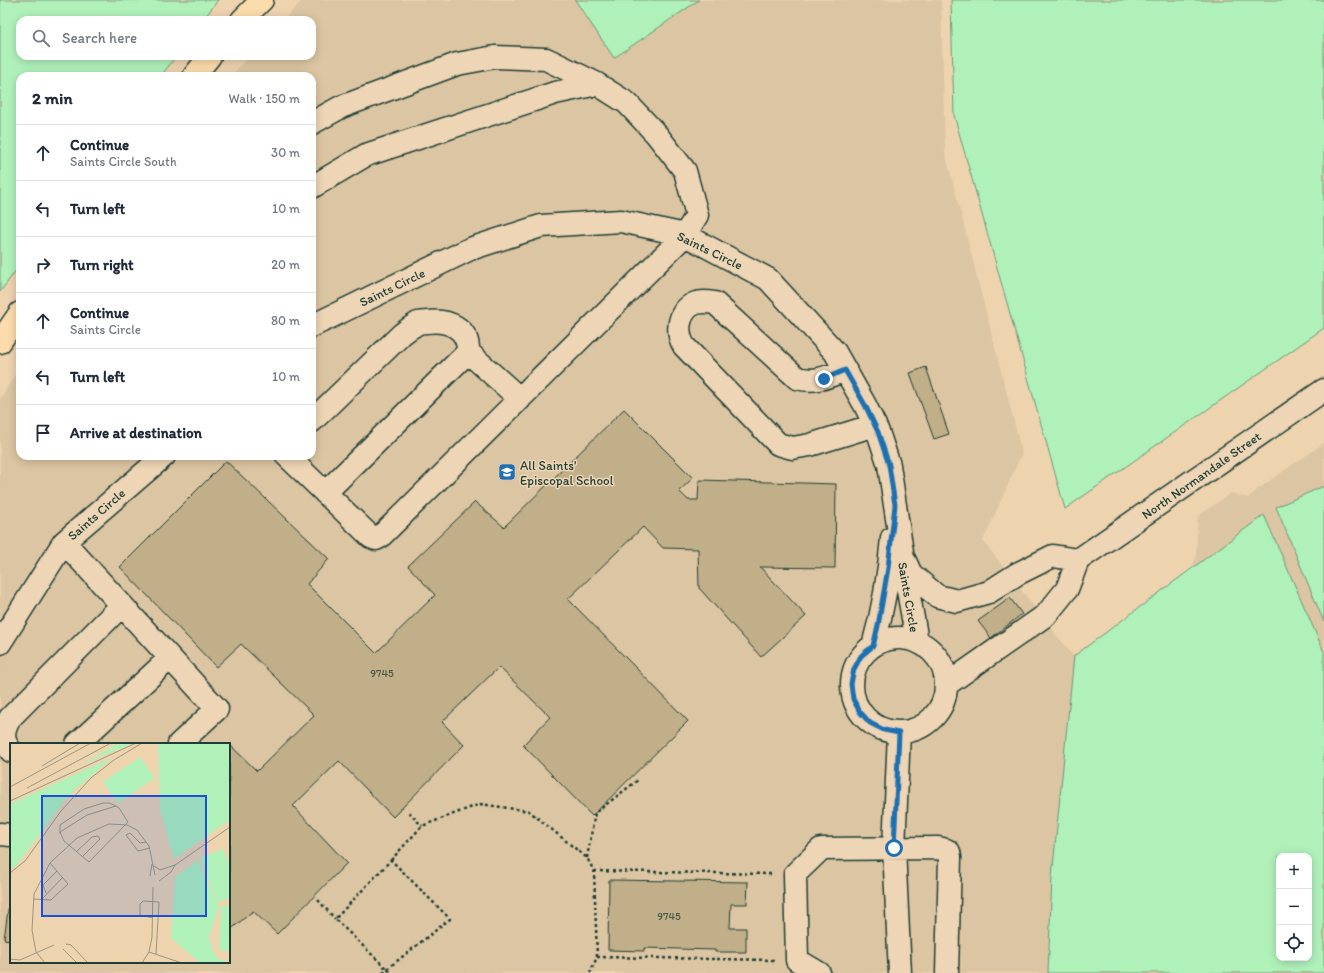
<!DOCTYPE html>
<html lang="en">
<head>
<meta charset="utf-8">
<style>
  :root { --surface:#fff; --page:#f6f6f7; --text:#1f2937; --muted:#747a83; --line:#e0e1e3 }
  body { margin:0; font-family:Itim,sans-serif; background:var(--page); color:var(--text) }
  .controls { position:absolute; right:12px; bottom:12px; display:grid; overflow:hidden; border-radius:8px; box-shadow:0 2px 10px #0003 }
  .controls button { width:36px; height:36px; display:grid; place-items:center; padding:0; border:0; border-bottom:1px solid var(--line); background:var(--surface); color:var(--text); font:20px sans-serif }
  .stop { position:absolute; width:12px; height:12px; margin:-9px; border:3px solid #1f6fb2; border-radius:50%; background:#fff }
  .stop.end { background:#1f6fb2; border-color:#fff; box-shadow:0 1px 4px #0008 }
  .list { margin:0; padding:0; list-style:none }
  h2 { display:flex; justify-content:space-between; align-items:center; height:52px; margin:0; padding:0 16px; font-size:17px }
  h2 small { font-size:13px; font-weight:400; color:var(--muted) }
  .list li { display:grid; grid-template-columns:26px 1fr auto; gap:12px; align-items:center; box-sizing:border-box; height:56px; padding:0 16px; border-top:1px solid var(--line) }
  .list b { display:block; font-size:15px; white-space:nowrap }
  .list p { margin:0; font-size:13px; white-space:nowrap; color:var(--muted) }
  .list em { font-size:13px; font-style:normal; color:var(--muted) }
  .icon { flex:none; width:22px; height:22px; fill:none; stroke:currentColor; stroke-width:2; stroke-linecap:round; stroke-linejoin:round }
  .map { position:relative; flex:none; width:1324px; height:973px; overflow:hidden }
  .search { position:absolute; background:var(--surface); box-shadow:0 2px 10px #0003; left:16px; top:16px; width:300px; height:44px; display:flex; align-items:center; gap:10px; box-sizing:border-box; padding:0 14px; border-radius:12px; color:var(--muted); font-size:15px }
  .panel { position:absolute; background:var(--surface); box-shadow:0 2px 10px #0003; left:16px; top:72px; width:300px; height:388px; border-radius:12px }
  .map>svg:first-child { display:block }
  .built { fill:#dcc5a2; fill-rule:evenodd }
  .green { fill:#b0f1ba; stroke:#689777; fill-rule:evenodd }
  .building { fill:#c1af89; stroke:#1f3d34 }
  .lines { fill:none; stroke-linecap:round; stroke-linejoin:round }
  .minor-casing { stroke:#1f3d34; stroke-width:25 }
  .major-casing { stroke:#1f3d34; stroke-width:25 }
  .path { stroke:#1f3d34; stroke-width:2.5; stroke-dasharray:3 3; stroke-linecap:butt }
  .minor { stroke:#edd5b5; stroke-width:22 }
  .major { stroke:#fcdcac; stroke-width:22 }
  .route { stroke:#1f6fb2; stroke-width:5 }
  .labels { text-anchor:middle; stroke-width:3; stroke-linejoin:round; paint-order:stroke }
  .number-label { font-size:11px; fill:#485a49 }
  .street-label { font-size:13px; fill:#1f3d34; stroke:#edd5b5 }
  .poi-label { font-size:13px; fill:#1f3d34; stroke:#edd5b5; text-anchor:start }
  .inset-road { fill:none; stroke:#9b977e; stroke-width:1 }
  .view { fill:#1d4ed8; fill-opacity:0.15; stroke:#1d4ed8; stroke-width:2 }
  .inset-edge { fill:none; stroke:#1f3d34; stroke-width:2 }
</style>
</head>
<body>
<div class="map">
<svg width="1324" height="973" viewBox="0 0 1324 973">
  <rect width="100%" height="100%" fill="#eed3af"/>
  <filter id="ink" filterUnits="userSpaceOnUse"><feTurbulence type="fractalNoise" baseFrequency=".025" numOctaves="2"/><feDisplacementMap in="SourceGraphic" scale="8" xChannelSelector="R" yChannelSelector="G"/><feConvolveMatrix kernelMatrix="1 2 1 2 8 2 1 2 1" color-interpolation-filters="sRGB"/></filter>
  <g filter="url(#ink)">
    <!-- built -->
    <path class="built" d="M303,0H941L945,152L1022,453L983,541L1073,656L1188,578L1196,558L1198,516L1231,493L1248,498L1258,489L1324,443V973H0V399L20,367V456H312V76H231L249,56H312V20H283ZM11,744H229V962H11ZM1279,856H1309V958H1279Z"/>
    <!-- green -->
    <path class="green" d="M0,0H218L203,20H20V56H176L161,76H20V265L0,292Z
      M575,0H699L614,58Z
      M951,0H1324V328L1065,509L954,115Z
      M1324,486V622L1276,507Z
      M1264,515L1324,652V973H1048L1052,877L1074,656ZM1279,856H1309V958H1279Z"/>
    <!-- building -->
    <path class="building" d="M926,367L949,434L934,439L910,373Z
      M624,409L693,478L679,491L688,500H698L699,480L836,484L835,568L760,567L806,616L761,657L699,588L698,549L663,548L643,527L568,599L688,721L592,816L523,745L550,717L499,667L442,722L464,745L393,817L339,761L293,806L347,863L277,934L253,911L229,931V744L257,771L314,715L241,644L216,667L120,567L226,461L329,559L307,584L376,653L435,595L408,566L475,502L504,527Z
      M1010,598L1022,614L991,638L978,621Z
      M609,880L748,882L747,904H731L730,928H746V952H715V950L644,948V951L608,950Z
      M10,896H11V940L4,939Z"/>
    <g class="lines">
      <defs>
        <path id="minor" d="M312,187L366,155L555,93L597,84
          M312,326L470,249L541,226L621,221L685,235L768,279L835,352L865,405L878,432L889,465L906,579L917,641
          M468,352L520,399
          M845,370C827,377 816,383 797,378L715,303C709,302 702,301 696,303C679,309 675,331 684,346L778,444L792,448L810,445L875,425
          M312,421L402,334C407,330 413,326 418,323C421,322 425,322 427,322C448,319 469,328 468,352L325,493
          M287,456L371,537L376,539L380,537L685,235L697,215L685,171L657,135L627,103L597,84L546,59L495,57L457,64L341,107L312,123
          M64,542L217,709L179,744
          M1078,560L1324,390
          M905,561L911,574L937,596L957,601L989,592L1017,574L1053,556L1078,560
          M852 685a47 47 0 1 1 94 0a47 47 0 1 1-94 0Z
          M0,643L64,542L164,456
          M873,646C883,611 889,574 892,538
          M946,685L1046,615L1067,589L1078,560
          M899,733L894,848L900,973
          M77,744L170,658
          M11,751C1,739 3,731 10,718L122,605
          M0,834L11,835
          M819,973L797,960L795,874L821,849L938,848L946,850L949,852L950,857L947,973"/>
        <path id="major" d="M242,20L262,0
          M194,76L210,56
          M0,342L20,313"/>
      </defs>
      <!-- minor casing -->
      <use href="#minor" class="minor-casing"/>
      <!-- major casing -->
      <use href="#major" class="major-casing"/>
      <!-- path -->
      <path class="path" d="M409,812L422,826
        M587,858L595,813L638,780
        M391,860L422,826L480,804L529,811L587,858L594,871L597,957L590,973
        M594,871L772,874
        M318,900L335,919
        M597,957L774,960
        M383,973L387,969L450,919L391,860L335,919L387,969L392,973"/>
      <!-- minor -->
      <use href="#minor" class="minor"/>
      <!-- major -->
      <use href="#major" class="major"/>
    </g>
  </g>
  <g class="lines" filter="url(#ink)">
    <!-- route -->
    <path class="route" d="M824,379L845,370L865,405L878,432L889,465L895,505L888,568L878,626L873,646L861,656L854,669L851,684L853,699L860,712L870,723L884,730L899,733L894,848"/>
  </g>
  <!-- icons -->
  <defs>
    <symbol id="school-square" viewBox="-11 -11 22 22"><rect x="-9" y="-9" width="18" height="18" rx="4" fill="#1f6fb2" stroke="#edd5b5"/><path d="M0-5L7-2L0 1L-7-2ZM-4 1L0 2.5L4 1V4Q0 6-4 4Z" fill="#fff"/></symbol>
  </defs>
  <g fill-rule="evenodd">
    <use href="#school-square" x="497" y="462" width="20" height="20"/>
  </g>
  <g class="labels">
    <!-- number labels -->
    <g class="number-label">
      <text x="382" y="677">9745</text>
      <text x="669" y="920">9745</text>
    </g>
    <!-- street labels -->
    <g class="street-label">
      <text transform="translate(710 250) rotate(26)" y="5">Saints Circle</text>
      <text transform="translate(392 287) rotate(-26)" y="5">Saints Circle</text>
      <text transform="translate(1201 475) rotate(-35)" y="5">North Normandale Street</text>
      <text transform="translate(96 514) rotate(-41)" y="5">Saints Circle</text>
      <text transform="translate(909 597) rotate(80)" y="5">Saints Circle</text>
    </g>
    <!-- poi labels -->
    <g class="poi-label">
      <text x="520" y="470">All Saints'<tspan x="520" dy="15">Episcopal School</tspan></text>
    </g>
  </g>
  <!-- overview -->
  <g transform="translate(10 743)">
    <rect width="220" height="220" fill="#eed3af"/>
    <path d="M109,0H124L70,22ZM148,0H220V77L164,116L150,67ZM103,14L59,52L6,123L0,126V61ZM130,14L145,35L108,60L93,39ZM213,106L220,124V155L208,159L190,115ZM188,117L209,163L199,194L203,209L209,216L220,220H190L161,195L165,134ZM211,163H220V208L209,207Z" fill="#b0f1ba"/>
    <path class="inset-road" d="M32,23L70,0M0,44L81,0M17,45L101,0M0,58L126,0M50,91V82L74,66L93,60H99L106,63L109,65L118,79L79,119L54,98L50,89L77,72L106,63M136,99L130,100L120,90L116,92L128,108L140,105M66,109L82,94L88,93L90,96L72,114M144,123L150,127L165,122L220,84M0,130L15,118L51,68L81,35L104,17L132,0M140,133L142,121M149,138L161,129L165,122M36,150L33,142L47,128M23,156L41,157L58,141L40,120M32,156L53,134M143,175L130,172V161L133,158L149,159L146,211M56,201L61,202L78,220M53,206L67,220M139,209L172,220M0,216L10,217L44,202M35,220L26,209L22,187L24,151L40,120L67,95L99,81L117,82L127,87L139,103L145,132M132,220L139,209L142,194L143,144"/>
    <path class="view" d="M32,53H196V173H32Z"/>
    <rect width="220" height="220" class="inset-edge"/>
  </g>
</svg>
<div class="controls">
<button>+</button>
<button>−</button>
<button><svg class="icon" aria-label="locate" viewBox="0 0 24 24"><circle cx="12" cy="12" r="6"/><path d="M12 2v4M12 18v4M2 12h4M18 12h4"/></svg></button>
</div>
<div class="stop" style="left:894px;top:848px"></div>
<div class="stop end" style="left:824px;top:379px"></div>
<div class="search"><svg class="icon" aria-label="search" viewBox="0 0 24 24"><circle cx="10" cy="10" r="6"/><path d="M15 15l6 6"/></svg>Search here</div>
<section class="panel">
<h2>2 min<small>Walk · 150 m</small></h2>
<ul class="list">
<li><svg class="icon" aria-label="ahead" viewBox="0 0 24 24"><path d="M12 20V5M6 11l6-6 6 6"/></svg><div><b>Continue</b><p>Saints Circle South</p></div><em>30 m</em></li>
<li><svg class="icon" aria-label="left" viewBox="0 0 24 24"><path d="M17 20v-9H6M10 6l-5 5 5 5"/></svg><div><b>Turn left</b></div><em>10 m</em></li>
<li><svg class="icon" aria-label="right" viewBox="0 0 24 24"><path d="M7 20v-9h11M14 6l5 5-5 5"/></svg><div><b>Turn right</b></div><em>20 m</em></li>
<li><svg class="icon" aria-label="ahead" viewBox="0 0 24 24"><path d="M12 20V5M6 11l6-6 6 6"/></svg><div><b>Continue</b><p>Saints Circle</p></div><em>80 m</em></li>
<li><svg class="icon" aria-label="left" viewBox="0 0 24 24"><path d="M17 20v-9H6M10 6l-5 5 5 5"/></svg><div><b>Turn left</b></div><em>10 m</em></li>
<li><svg class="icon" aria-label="arrive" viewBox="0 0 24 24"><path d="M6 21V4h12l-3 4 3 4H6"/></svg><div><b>Arrive at destination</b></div></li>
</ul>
</section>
</div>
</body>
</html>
